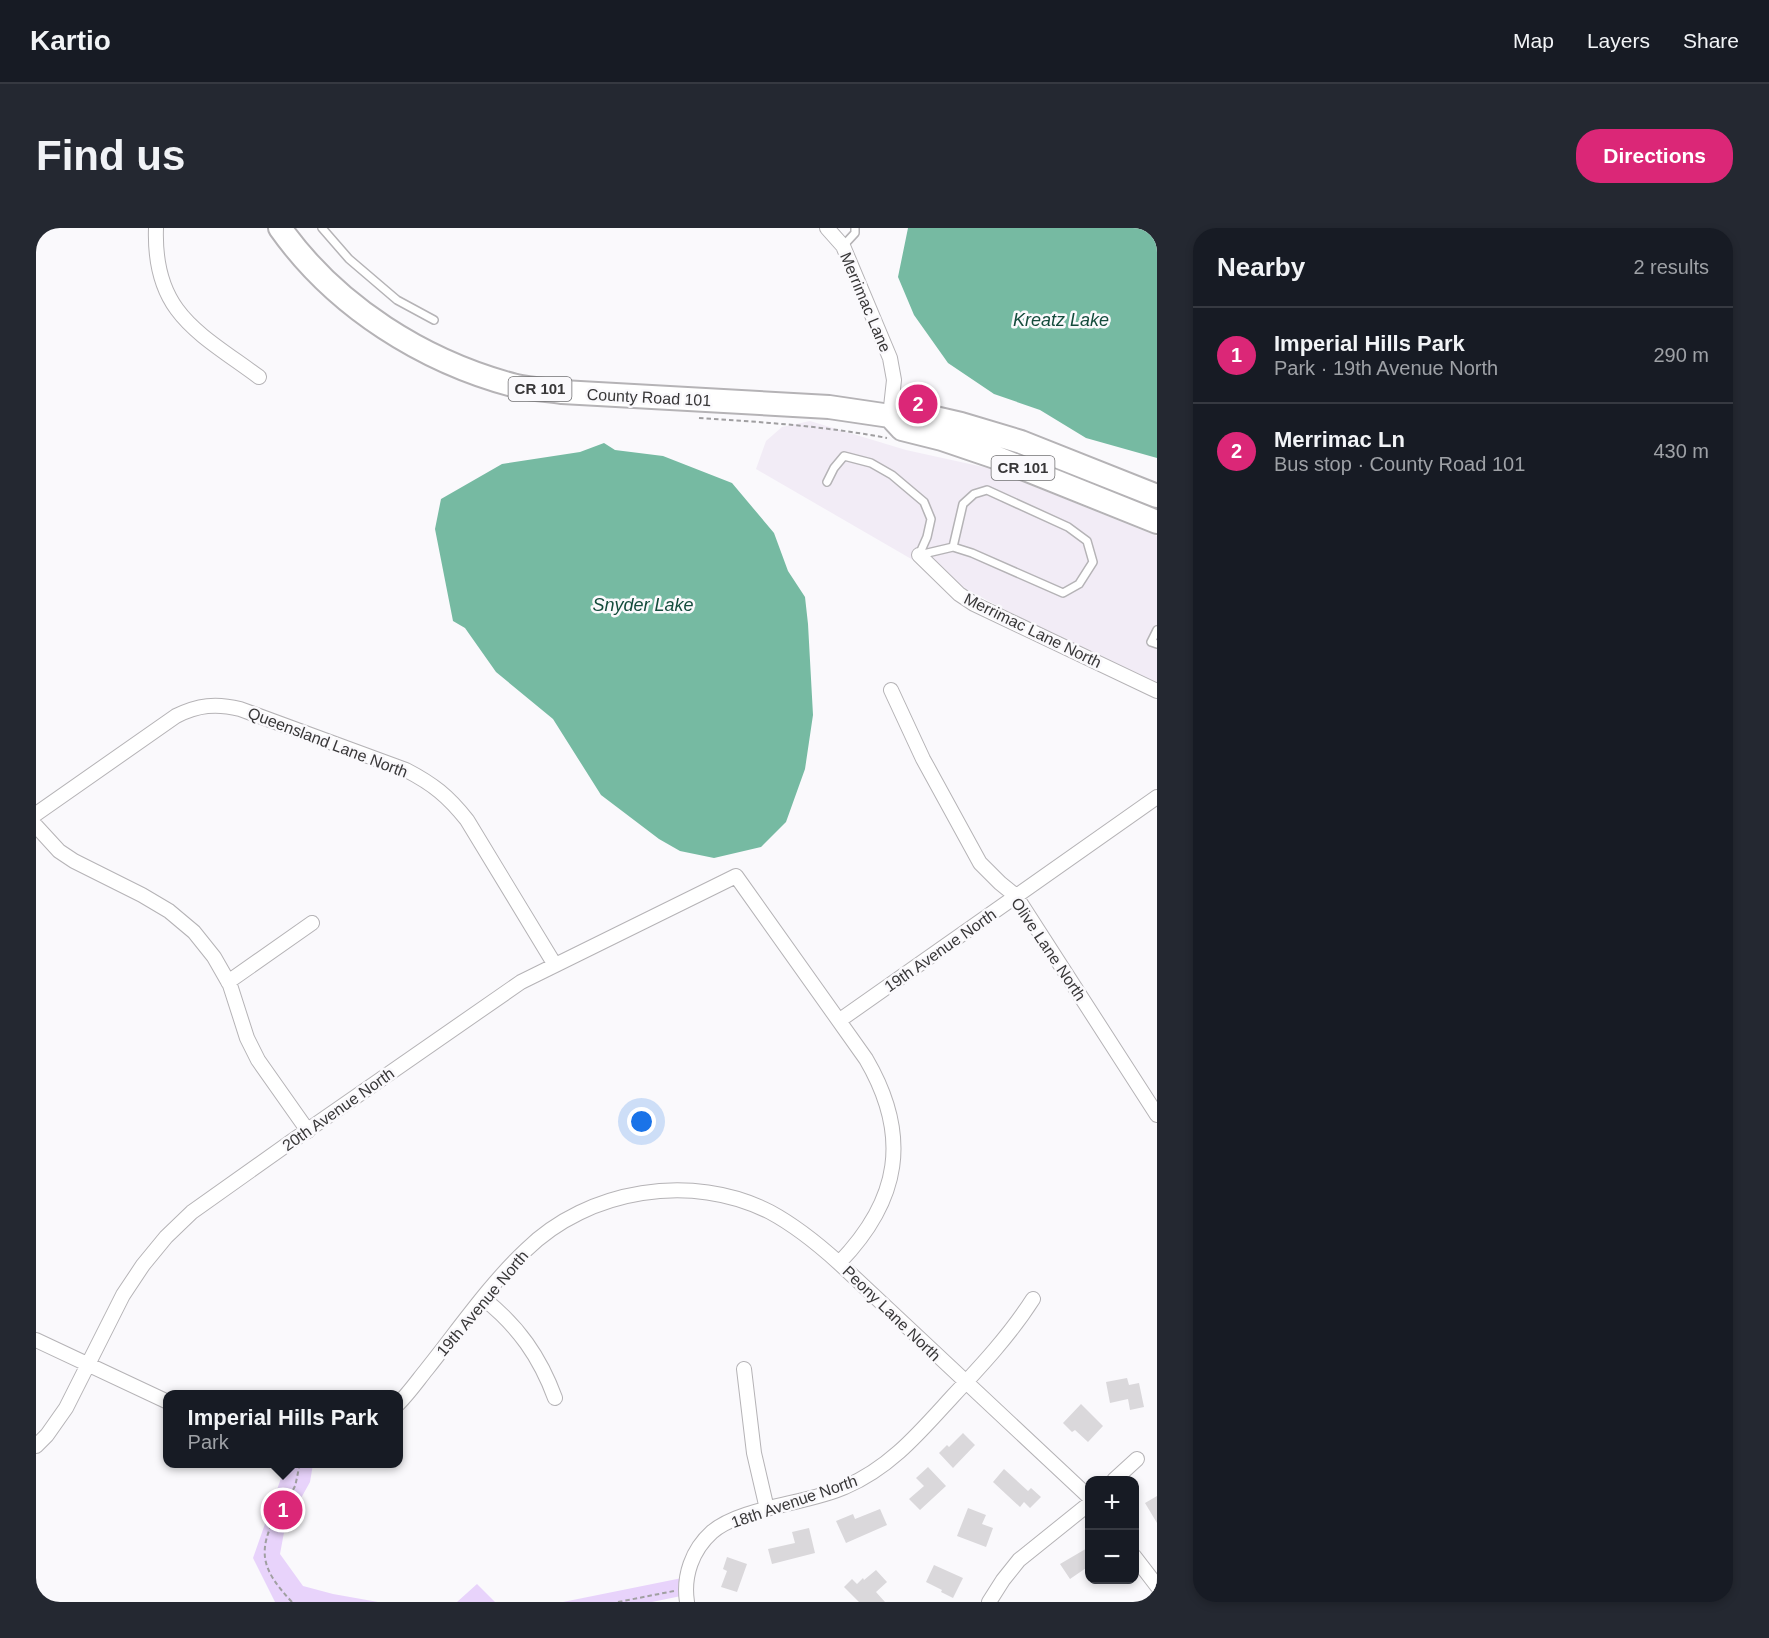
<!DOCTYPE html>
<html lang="en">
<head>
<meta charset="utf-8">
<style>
  :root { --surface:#171b24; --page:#242831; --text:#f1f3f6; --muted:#9ea1a6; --line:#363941; --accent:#db2777 }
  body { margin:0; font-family:Helvetica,sans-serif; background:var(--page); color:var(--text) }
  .controls { position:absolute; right:18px; bottom:18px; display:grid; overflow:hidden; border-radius:12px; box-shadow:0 3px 9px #0003 }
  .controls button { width:54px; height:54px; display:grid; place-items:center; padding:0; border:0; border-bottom:2px solid var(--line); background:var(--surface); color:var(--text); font:30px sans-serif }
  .you { position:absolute; left:606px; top:894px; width:21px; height:21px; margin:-15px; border:4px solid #fff; border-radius:50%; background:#1a73e8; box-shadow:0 0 0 9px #1a73e833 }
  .badge { display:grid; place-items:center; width:39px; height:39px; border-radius:50%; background:var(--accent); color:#fff; font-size:20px; font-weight:700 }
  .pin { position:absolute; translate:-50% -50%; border:3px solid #fff; box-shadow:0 2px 6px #0006 }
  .popup { position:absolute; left:127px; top:1162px; width:240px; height:78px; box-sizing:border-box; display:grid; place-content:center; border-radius:12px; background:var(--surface); filter:drop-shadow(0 2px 4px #0005); font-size:20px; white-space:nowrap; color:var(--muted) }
  .popup b { font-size:22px; color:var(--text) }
  .popup::after { content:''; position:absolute; left:50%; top:100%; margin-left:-12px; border:12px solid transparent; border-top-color:var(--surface) }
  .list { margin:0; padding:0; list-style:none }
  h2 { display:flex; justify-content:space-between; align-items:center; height:78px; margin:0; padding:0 24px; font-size:26px }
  h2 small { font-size:20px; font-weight:400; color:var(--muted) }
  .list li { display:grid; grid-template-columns:39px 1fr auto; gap:18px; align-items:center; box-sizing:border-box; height:96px; padding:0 24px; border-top:2px solid var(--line) }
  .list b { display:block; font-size:22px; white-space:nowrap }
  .list p { margin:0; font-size:20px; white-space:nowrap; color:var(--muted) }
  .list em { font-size:20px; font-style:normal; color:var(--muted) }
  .map { position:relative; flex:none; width:1121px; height:1374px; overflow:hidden; border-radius:24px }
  header { display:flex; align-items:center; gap:36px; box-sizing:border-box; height:84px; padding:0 30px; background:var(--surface); border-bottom:2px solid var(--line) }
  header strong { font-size:28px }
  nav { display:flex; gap:33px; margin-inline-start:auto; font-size:21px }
  .intro { display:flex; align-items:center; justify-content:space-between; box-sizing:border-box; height:144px; padding:0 36px }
  h1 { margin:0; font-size:42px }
  .button { padding:15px 27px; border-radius:24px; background:var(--accent); color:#fff; font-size:21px; font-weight:700 }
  main { display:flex; gap:36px; padding:0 36px }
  aside { flex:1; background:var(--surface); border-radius:24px; box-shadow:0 3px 9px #0003 }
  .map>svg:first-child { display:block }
  .built { fill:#f2ecf6 }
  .green { fill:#e8d3fb }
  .water { fill:#76baa2 }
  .building { fill:#dad8db }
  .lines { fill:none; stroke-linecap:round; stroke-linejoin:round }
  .lane-casing { stroke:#b5b3b6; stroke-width:10 }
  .street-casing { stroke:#b5b3b6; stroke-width:16 }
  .primary-casing { stroke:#b5b3b6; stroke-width:26 }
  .path { stroke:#a09fa1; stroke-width:2; stroke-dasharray:4.5 3; stroke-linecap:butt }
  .lane { stroke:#fff; stroke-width:7 }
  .street { stroke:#fff; stroke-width:14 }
  .primary { stroke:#fff; stroke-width:22 }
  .labels { text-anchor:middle; stroke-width:5; stroke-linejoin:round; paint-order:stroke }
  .shield { fill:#faf9fc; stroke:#727173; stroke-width:1.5 }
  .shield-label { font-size:15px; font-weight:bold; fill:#383738 }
  .street-label { font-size:16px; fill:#383738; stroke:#faf9fc }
  .water-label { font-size:18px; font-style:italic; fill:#144c3c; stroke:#faf9fc }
</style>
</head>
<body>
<header>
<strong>Kartio</strong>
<nav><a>Map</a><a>Layers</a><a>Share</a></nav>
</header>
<div class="intro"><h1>Find us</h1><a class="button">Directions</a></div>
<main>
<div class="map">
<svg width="1121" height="1374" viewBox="0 0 1121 1374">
  <rect width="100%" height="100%" fill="#faf9fc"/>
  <!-- built -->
  <path class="built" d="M774,193L870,222L952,240L1121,308V462L896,343L720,241L730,213L746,199Z"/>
  <!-- green -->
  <path class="green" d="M250,1236H277L274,1254L249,1299L244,1326L267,1358L297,1366L342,1374H239L217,1330Z
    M651,1349L650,1367L616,1374H527Z
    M441,1356L459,1374H421Z"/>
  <!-- water -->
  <path class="water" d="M872,0H1121V230L1050,210L1004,182L958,166L912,135L878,87L862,49Z
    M568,215L579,222L627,228L696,255L738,305L752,343L769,369L772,396L777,487L769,541L750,594L725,619L678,630L644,623L623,611L565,567L517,491L460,444L429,400L417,393L399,301L405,271L466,236L544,224Z"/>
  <!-- building -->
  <path class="building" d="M1091,1150L1093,1157L1103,1155L1108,1179L1094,1182L1092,1171L1074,1175L1070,1154Z
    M1045,1176L1067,1198L1052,1214L1039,1202L1036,1204L1027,1195Z
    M927,1205L939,1217L917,1240L903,1225L911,1217L913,1219Z
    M892,1239L910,1258L884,1282L873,1271L888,1258L880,1250Z
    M968,1241L992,1263L995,1260L1005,1269L994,1280L988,1274L984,1279L957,1254Z
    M1121,1268V1295L1109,1275Z
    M932,1280L950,1287L946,1296L957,1300L950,1319L921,1308Z
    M844,1281L851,1297L810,1315L800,1293L817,1286L819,1291Z
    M773,1300L779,1325L736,1336L732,1321L759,1315L756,1304Z
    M1053,1319V1338L1034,1351L1024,1336Z
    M691,1329L711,1336L701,1364L685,1359L691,1343L687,1341Z
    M898,1337L927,1350L917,1370L905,1364L906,1362L890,1354Z
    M840,1342L851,1354L840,1364L849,1374H823L808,1359L816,1351L821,1356L827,1350L828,1352Z"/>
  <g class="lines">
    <defs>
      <path id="lane" d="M286,0L313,31L361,72L398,92
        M807,18L819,5V0
        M791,254L798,240L808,228L835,235L856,247L888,274L895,291L891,309L883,327
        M883,327L917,319L936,325L1027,365L1043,356L1057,334L1051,313L1032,299L951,262L938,266L927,276L917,319
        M1121,402L1115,414L1121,416"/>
      <path id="street" d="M120,0C117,85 162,104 223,149
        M791,0L807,18L854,130L858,152L854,188
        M883,327L923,366L938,376L1121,463
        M855,462L887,531L944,635L964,655L980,668L1121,887
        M0,586L140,488C162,477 180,475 204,481L370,542C397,556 412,568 431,592L519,737
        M0,598L23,623L38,633L106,667L133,683L158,704L178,729L194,757L211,810L222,832L272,903
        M192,754L276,695
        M804,792L1121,569
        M448,1071C482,1098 504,1129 519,1170
        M0,1112L132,1174
        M708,1141L718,1225L731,1281
        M362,1176C373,1165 382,1152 391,1141C423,1101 453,1057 490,1022C552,961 656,944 734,984C760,998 782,1016 803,1035L1054,1270
        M0,1218L11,1207L30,1180L87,1067L107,1037L130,1009L156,984L256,913L485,754L700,648L830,831C875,908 864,972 803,1035
        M1078,1252L1101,1231
        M1098,1328L1121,1358
        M651,1374C647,1348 656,1322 676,1304C705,1279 772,1276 809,1259C854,1240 884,1204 916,1169C945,1138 974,1107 997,1071
        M953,1374L967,1352L983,1332L1054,1275"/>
      <path id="primary" d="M244,0C300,79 388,134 480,158C495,161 511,162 526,164L793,179L854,188L873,184L925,196L985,214L1121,268
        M854,188L866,201L906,211L959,229L1121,294"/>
    </defs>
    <!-- lane casing -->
    <use href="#lane" class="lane-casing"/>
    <!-- street casing -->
    <use href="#street" class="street-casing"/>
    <!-- primary casing -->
    <use href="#primary" class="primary-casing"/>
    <!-- path -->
    <path class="path" d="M663,190C726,194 788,198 851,210
      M256,1374C225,1341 220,1323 243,1282C248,1274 255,1267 259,1258C261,1251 262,1243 264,1236
      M582,1374L638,1363"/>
    <!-- lane -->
    <use href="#lane" class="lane"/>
    <!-- street -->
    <use href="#street" class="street"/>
    <!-- primary -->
    <use href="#primary" class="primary"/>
  </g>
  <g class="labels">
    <!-- shield labels -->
    <g class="shield">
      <rect x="472.5" y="149" width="63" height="24" rx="4.5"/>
      <rect x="955.5" y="228" width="63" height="24" rx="4.5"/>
    </g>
    <g class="shield-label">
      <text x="504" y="166">CR 101</text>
      <text x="987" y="245">CR 101</text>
    </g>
    <!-- street labels -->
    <g class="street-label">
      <text transform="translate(830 74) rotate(67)" y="6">Merrimac Lane</text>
      <text transform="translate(613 169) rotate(3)" y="6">County Road 101</text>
      <text transform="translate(997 402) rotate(26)" y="6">Merrimac Lane North</text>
      <text transform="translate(292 514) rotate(21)" y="6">Queensland Lane North</text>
      <text transform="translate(1013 721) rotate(56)" y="6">Olive Lane North</text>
      <text transform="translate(904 722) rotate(-35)" y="6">19th Avenue North</text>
      <text transform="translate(302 881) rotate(-35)" y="6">20th Avenue North</text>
      <text transform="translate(446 1075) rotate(-50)" y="6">19th Avenue North</text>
      <text transform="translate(856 1085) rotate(44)" y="6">Peony Lane North</text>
      <text transform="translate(758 1273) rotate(-19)" y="6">18th Avenue North</text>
    </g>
    <!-- water labels -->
    <g class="water-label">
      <text x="1025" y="98">Kreatz Lake</text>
      <text x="607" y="383">Snyder Lake</text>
    </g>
  </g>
</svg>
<div class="controls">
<button>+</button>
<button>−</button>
</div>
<div class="you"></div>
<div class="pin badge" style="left:247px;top:1282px">1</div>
<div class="popup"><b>Imperial Hills Park</b>Park</div>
<div class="pin badge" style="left:882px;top:176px">2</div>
</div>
<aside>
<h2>Nearby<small>2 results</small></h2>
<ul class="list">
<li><span class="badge">1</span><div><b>Imperial Hills Park</b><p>Park · 19th Avenue North</p></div><em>290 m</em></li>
<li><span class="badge">2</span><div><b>Merrimac Ln</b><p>Bus stop · County Road 101</p></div><em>430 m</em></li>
</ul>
</aside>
</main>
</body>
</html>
